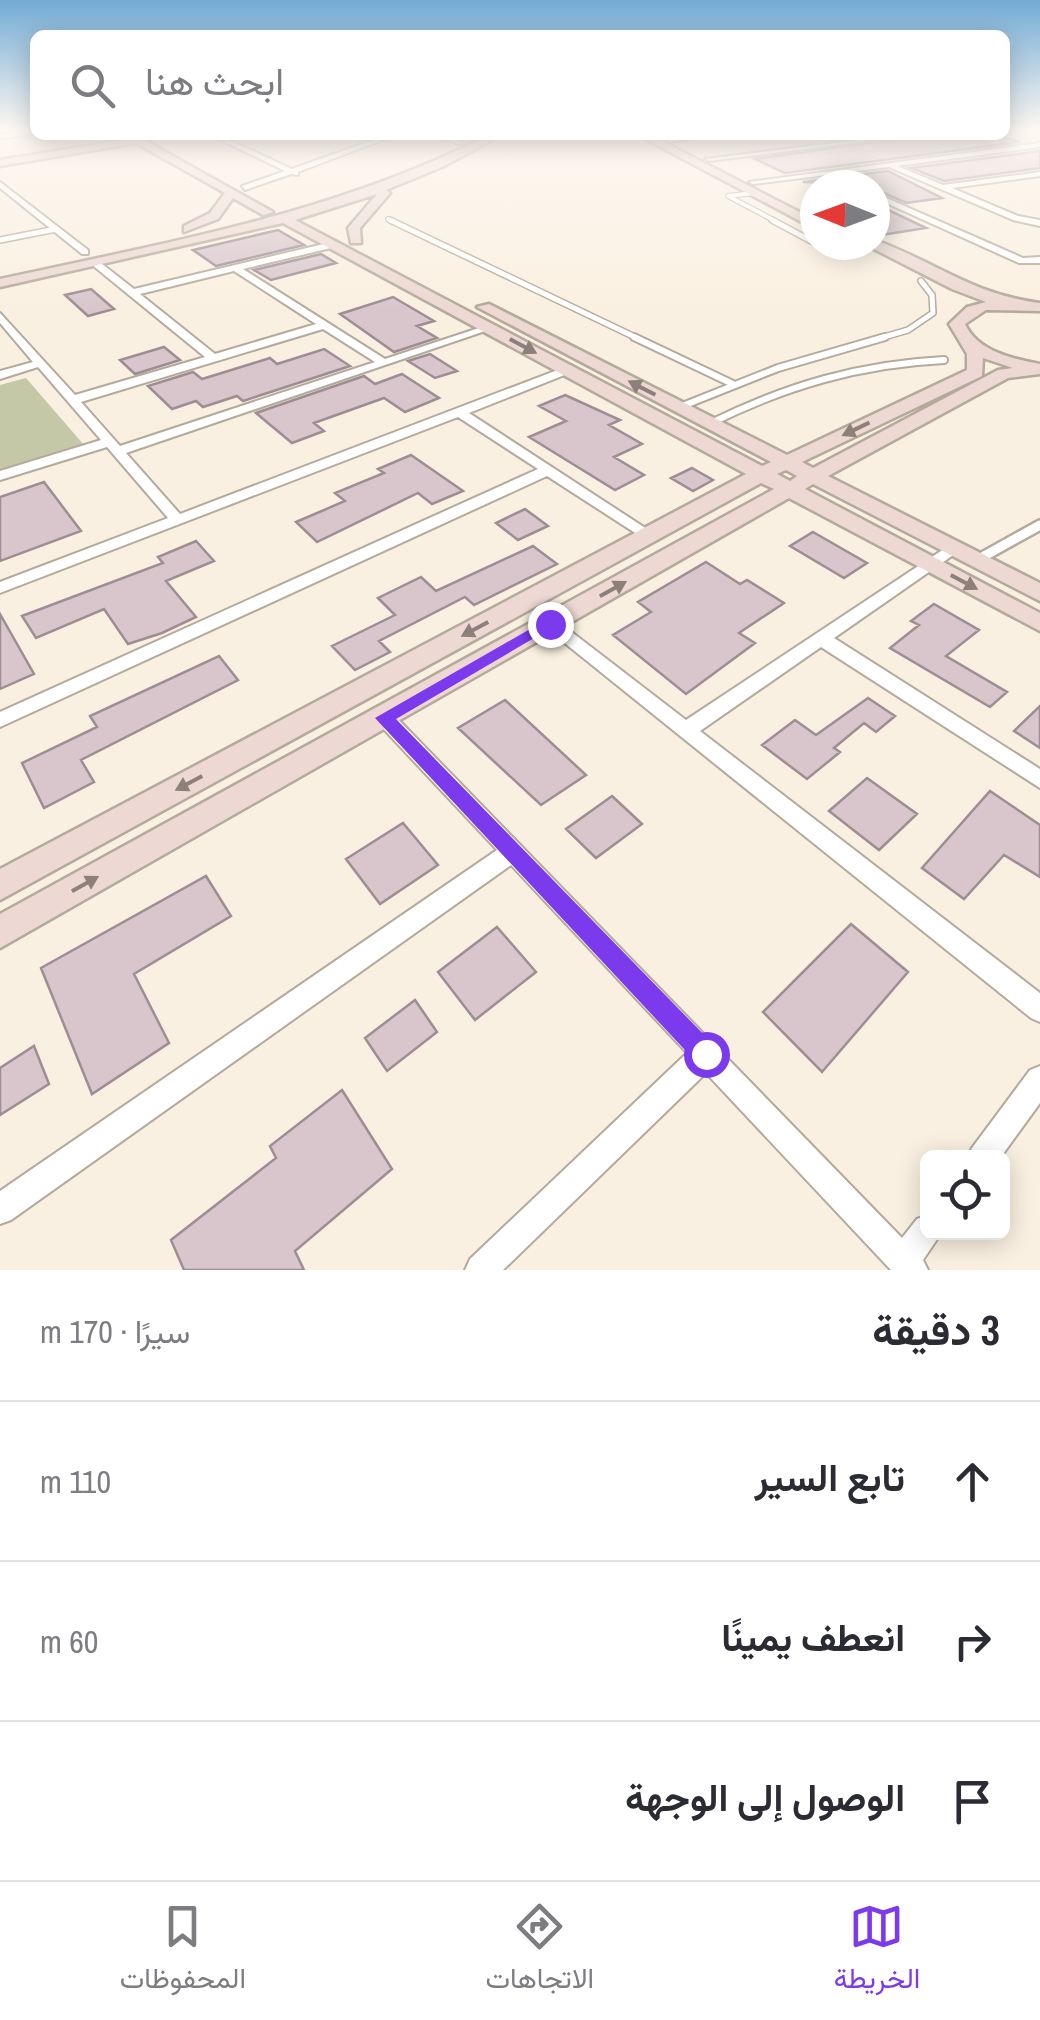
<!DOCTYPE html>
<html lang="ar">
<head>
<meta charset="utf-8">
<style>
  :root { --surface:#fff; --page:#f7f7f7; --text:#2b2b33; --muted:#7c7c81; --line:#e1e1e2; --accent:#7c3aed }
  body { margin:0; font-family:"Archivo Narrow",Vazirmatn,sans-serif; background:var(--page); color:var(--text); direction:rtl }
  .controls { position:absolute; right:30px; bottom:30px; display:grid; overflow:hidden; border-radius:15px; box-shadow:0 5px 25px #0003 }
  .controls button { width:90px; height:90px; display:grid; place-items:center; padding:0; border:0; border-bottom:2px solid var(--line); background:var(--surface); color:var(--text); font:50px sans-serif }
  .compass { position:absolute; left:800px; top:170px; width:90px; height:90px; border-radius:50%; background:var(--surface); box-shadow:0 5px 25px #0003; rotate:271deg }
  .stop { position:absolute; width:30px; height:30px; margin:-22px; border:8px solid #7c3aed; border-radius:50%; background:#fff }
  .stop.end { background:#7c3aed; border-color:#fff; box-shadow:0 2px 10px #0008 }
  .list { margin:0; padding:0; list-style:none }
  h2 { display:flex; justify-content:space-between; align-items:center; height:130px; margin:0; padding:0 40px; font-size:42px }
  h2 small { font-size:32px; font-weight:400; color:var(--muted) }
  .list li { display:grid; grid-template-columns:65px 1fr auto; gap:30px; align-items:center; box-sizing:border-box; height:160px; padding:0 40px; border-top:2px solid var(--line) }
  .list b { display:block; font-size:38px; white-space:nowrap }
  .list em { font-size:32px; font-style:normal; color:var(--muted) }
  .icon { flex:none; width:55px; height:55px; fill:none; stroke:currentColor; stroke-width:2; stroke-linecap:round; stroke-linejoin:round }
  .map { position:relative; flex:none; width:1040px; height:1270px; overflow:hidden; direction:ltr }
  .search { position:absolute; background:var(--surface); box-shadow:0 5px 25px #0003; left:30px; right:30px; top:30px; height:110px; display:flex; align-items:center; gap:25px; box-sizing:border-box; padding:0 35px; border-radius:15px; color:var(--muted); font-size:38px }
  .sheet { height:610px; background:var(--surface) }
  nav { display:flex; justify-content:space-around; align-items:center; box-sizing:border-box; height:140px; border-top:2px solid var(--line); background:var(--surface); font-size:28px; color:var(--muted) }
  nav a { display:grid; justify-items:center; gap:5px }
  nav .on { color:var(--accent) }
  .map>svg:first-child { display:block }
  .green { fill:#c5c8a7 }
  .building { fill:#d8c6cc; stroke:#9e8d93; stroke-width:2.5 }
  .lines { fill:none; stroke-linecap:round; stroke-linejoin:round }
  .lane-far3-casing { stroke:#b3aa9c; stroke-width:6 }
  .lane-far2-casing { stroke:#b3aa9c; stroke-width:8 }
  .lane-far1-casing { stroke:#b3aa9c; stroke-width:10 }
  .lane-casing { stroke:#b3aa9c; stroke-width:14 }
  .street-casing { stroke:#b3aa9c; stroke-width:4 }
  .secondary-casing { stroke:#b3aa9c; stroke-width:5 }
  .lane-far3 { stroke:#fff; stroke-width:4 }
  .lane-far2 { stroke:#fff; stroke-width:5 }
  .lane-far1 { stroke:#fff; stroke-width:6 }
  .lane { stroke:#fff; stroke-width:9 }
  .street { fill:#fff; fill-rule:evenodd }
  .secondary { fill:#edd8d3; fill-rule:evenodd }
  .oneway { fill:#8d807b }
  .route { fill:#7c3aed }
</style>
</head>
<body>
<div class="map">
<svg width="1040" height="1270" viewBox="0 0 1040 1270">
  <rect width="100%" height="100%" fill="#faf0e1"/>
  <!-- green -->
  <path class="green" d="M26,378L84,445L0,473V385Z"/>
  <!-- building -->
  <path class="building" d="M921,135H999L1020,142L785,173L755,159Z
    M1040,151V168L944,181L911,168Z
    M888,171L942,198L906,203L875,189V185L803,182Z
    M875,202L880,206L926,228L875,236Z
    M278,230L304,245L216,266L193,250Z
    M321,254L336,263L271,280L254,270Z
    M91,289L114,309L88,316L65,295Z
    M393,297L434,321L417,326L437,338L394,352L340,314Z
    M164,347L180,360L135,374L120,360Z
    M324,349L350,366L243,401L237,396L203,407L196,401L172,409L148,386L193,372L202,379L270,358L277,364Z
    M430,354L457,371L435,378L408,361Z
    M402,374L439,398L405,412L384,398L314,423L324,431L292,443L256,413L364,376L375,384Z
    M565,395L620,420L609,425L642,444L614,457L644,475L615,490L529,437L566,421L539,406Z
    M411,455L463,491L432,504L418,493L317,542L296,522L345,501L335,493L384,473L378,469Z
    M692,468L713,480L693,491L671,478Z
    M44,482L81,531L0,561V497Z
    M525,509L548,526L518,540L496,523Z
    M813,532L867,563L844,578L790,546Z
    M196,541L214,561L166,581L196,617L162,633L128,644L104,609L36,638L22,616L163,563L158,557Z
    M533,546L557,564L474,605L465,597L379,641L390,652L355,670L332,646L395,615L378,598L421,577L436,591Z
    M706,562L740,584L747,580L784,603L739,633L755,643L686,694L613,635L651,612L638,602Z
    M934,604L979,630L946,656L1007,692L990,707L890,648L919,625L911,621Z
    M0,614L34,674L0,689Z
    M219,656L238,680L81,760L94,782L44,808L22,763L97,727L90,716Z
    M868,698L895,716L876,732L864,723L834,748L840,752L807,779L762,745L795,720L816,735Z
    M505,700L586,775L541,805L458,728Z
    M1040,706V748L1014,731Z
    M867,778L917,814L879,850L829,811Z
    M990,791L1040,825V877L1004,855L964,899L922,868Z
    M612,796L642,824L596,858L566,829Z
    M403,823L438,865L380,904L346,859Z
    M206,876L231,916L134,974L169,1043L92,1094L41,968Z
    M851,924L908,972L822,1072L763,1012Z
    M497,927L536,972L475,1020L438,972Z
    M415,1000L437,1032L387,1071L365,1038Z
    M34,1046L49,1084L0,1115V1068Z
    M342,1090L392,1169L295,1251L304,1270H184L171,1240L276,1158L270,1146Z"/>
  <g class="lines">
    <defs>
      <path id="lane-far3" d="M753,193L728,196L777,222
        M388,219L395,222"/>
      <path id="lane-far2" d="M390,220L639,339
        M772,220L815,243
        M0,240L56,229
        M819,245L836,254L862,250
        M877,339L908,330L933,313L932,295L921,281"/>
      <path id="lane-far1" d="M634,337L735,385
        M680,407L778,368L885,337
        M711,423C786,386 860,364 944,360"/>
      <path id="lane" d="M977,560L1040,525"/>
      <path id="street" d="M24,131L35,133L0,139V135Z
        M210,135H218L292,169L387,135H396L298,172V175L291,174L245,190L242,186L285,171Z
        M436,135H445L463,143L458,144Z
        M697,135H718L671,142L668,140Z
        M897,135H917L709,161L705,159Z
        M1040,143V147L897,166L943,185L1040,172V176L952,188L1018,216L1040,220V226L1013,220L889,167L753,184L749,182Z
        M0,182L88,250V254H82L0,188Z
        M875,193L1023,258L1040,257V263H1019L875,198Z
        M332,242L335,247L243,269L385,359L485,326L494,328L126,453L180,514L568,366L574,370L572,372L469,413L656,535L648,540L643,538L547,476L0,727V712L538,469L458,417L0,593V582L168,518L107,447L0,480V471L101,440L38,367L0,379V371L33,362L0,323V313L75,395L205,357L91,264V260H97L134,289ZM234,271L316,324L215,354L140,294ZM323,329L375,362L120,446L81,402Z
        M953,543L961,548L959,551L834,638L1040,769V788L821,647L700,731L1040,993V1022L1031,1018L541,624L544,620H556L686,720Z
        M384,710L391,712L902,1238L917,1219L928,1215V1232H942L923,1260L928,1270H891L706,1073L503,1270H465L470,1259L687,1053L511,865L11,1220L0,1224V1191L497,850L377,722L374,717L377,712Z
        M1040,1066V1103L1000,1158H968L972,1148L1030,1070Z"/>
      <path id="secondary" d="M123,135L146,137V141L273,212L263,215L233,198L218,219L184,232V226L210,213L225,193L136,143L0,166V160L128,139Z
        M489,135H501L442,167L386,190L390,193L360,228L361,243H351L348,228L377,194L295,220L762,466L771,462L477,307L489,304L787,455L967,370V354L949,324L967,307L986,302L952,289L870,247L875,240C936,262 971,294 1040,303V311L986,310L965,324C978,352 1014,359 1040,364V374L1008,378L828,476L1040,583V601L813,484L805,489L1040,613V631L789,498L0,948V914L774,489L761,483L0,900V869L746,474L283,223L0,287V279C169,242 334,214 489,135ZM983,358L1013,368L998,370L813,468L802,462L982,376ZM786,470L797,476L790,481L777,474Z
        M638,135H650L815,220V229Z"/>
    </defs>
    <!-- lane-far3 casing -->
    <use href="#lane-far3" class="lane-far3-casing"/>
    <!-- lane-far2 casing -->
    <use href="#lane-far2" class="lane-far2-casing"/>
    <!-- lane-far1 casing -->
    <use href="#lane-far1" class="lane-far1-casing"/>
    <!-- lane casing -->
    <use href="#lane" class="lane-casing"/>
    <!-- street casing -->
    <use href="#street" class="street-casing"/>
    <!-- secondary casing -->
    <use href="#secondary" class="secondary-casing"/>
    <!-- lane-far3 -->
    <use href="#lane-far3" class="lane-far3"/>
    <!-- lane-far2 -->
    <use href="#lane-far2" class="lane-far2"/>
    <!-- lane-far1 -->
    <use href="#lane-far1" class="lane-far1"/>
    <!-- lane -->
    <use href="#lane" class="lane"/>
    <!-- street -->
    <use href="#street" class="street"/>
    <!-- secondary -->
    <use href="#secondary" class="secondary"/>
  </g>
  <!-- one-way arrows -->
  <defs><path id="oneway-solid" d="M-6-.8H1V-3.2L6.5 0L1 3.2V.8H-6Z" transform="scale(2.5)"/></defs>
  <g class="oneway">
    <use href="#oneway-solid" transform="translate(523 346) rotate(28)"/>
    <use href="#oneway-solid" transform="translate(642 388) rotate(-153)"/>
    <use href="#oneway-solid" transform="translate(856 429) rotate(154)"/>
    <use href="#oneway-solid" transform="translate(964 582) rotate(28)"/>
    <use href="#oneway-solid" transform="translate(613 589) rotate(-29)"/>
    <use href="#oneway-solid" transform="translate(475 629) rotate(152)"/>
    <use href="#oneway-solid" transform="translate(189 783) rotate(152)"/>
    <use href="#oneway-solid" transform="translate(85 884) rotate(-29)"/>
  </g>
  <!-- sky -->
  <linearGradient id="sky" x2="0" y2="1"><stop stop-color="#73abd5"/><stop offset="0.42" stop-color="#fdf8f2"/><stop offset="1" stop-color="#fdf8f2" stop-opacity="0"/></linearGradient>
  <rect width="1040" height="309" fill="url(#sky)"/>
  <!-- route -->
  <path class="route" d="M544,621L558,624L396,719L714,1045L718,1054L714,1063L706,1066L697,1063L375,718Z"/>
</svg>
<div class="controls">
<button><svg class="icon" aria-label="locate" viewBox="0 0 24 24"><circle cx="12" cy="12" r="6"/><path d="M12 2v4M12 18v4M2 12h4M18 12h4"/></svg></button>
</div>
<svg class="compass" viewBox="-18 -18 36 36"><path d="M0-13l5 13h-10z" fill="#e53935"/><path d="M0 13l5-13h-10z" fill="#7c7c81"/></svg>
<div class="stop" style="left:706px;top:1054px"></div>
<div class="stop end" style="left:550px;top:624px"></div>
<div class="search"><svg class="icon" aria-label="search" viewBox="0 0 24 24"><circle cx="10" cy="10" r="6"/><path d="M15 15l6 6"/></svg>ابحث هنا</div>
</div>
<section class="sheet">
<h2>3 دقيقة<small>سيرًا · 170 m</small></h2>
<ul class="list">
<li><svg class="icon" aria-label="ahead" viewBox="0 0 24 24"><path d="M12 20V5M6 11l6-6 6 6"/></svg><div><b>تابع السير</b></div><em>110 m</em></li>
<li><svg class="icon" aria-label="right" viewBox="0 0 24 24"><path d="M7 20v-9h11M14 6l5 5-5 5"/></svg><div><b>انعطف يمينًا</b></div><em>60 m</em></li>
<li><svg class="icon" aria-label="arrive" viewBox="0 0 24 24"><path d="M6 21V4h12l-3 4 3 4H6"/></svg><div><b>الوصول إلى الوجهة</b></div></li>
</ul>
</section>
<nav>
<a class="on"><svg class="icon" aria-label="map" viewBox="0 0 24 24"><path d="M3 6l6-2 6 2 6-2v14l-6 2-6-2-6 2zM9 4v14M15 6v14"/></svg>الخريطة</a>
<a><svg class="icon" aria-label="directions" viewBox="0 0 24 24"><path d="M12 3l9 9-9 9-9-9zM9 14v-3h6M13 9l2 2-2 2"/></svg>الاتجاهات</a>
<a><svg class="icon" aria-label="saved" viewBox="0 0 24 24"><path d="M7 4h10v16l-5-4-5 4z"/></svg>المحفوظات</a>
</nav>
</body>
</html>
